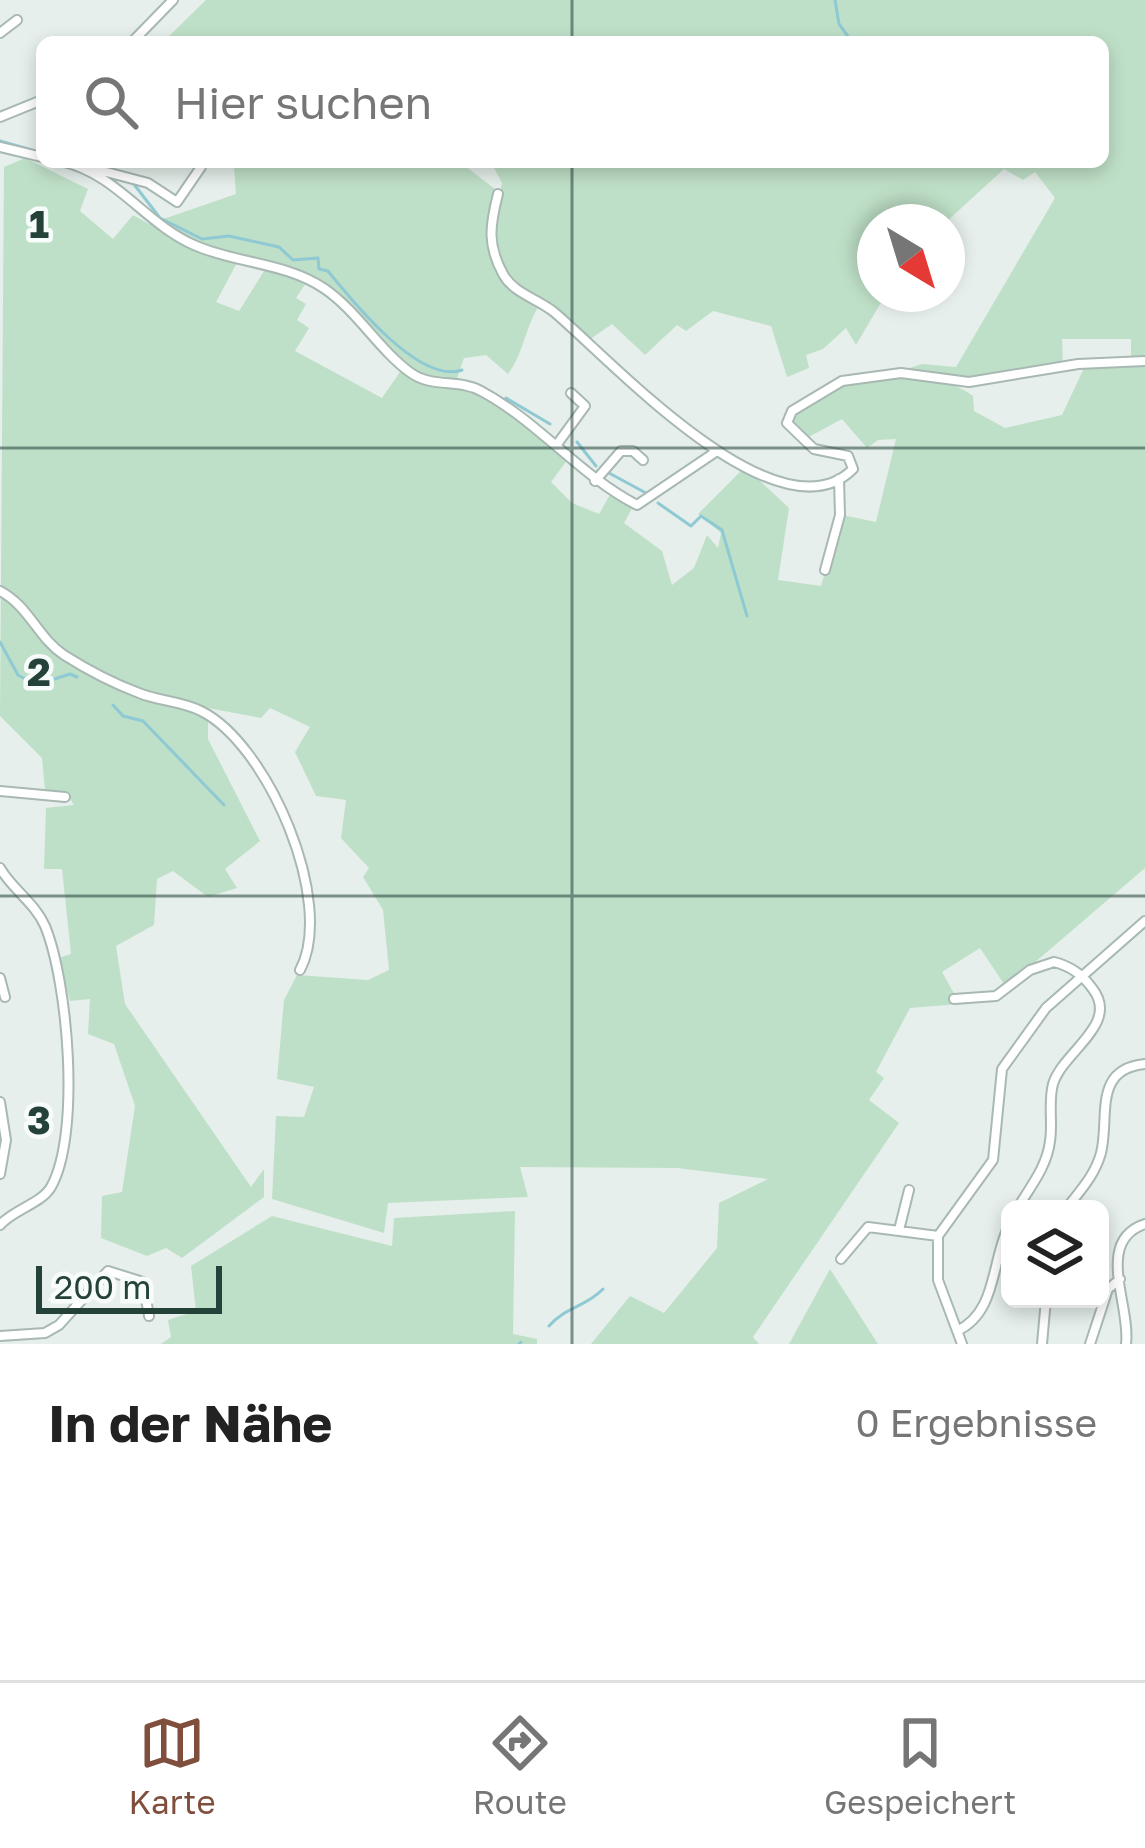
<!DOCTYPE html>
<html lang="de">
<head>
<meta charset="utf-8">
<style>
  :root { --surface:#fff; --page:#f6f6f6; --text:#222; --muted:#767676; --line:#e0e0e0; --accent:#804e3d }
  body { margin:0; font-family:"Golos Text",sans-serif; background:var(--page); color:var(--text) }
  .controls { position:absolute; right:36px; bottom:36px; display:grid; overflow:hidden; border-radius:18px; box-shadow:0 6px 18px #0003 }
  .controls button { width:108px; height:108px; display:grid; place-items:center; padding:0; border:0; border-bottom:3px solid var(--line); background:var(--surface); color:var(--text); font:60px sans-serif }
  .compass { position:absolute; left:857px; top:204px; width:108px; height:108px; border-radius:50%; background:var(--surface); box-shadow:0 6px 18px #0003; rotate:142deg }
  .scale { position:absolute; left:36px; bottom:30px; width:186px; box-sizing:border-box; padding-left:12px; border:6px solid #24423a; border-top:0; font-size:33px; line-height:42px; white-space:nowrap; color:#24423a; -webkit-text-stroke:9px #f7fbf9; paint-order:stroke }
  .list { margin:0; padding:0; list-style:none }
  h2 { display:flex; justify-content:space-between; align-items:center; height:156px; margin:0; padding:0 48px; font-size:51px }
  h2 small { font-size:39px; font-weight:400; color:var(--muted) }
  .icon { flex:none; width:66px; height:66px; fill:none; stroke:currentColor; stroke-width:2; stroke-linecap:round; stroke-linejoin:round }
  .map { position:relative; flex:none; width:1145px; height:1344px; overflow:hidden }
  .search { position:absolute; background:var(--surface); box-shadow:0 6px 18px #0003; left:36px; right:36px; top:36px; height:132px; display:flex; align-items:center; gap:30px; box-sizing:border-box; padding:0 42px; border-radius:18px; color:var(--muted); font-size:45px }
  .sheet { height:336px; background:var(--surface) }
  nav { display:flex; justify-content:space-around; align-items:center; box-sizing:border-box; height:168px; border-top:3px solid var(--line); background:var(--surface); font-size:33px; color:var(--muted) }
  nav a { display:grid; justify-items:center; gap:6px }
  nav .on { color:var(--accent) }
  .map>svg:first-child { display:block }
  .green { fill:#bfe0c8; fill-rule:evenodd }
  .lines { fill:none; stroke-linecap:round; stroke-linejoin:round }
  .stream { stroke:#8ec9d4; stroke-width:3 }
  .street-casing { stroke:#a8b8b2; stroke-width:12 }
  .street { stroke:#fff; stroke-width:8 }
  .grid { fill:none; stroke:#24423a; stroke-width:3; stroke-opacity:0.55 }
  .grid-label { font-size:39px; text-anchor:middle; font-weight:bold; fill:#24423a; stroke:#f7fbf9; stroke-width:9; stroke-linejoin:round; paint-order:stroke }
</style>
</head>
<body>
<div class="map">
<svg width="1145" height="1344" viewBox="0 0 1145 1344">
  <rect width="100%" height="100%" fill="#e6efeb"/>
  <!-- green -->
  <path class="green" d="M206,0H1145V360L1131,362V339H1062L1063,367L971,380L900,371L922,364L956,367L1055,198L1035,172L1023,180L1004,169L946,222H875V294H886L856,345L846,328L823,349L806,355L809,368L787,377L771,326L713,311L686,331L677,325L645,355L612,324L586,342L552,309L510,283L492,248L509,285L540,304C525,327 524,353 508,374L486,355L464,358L455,384L476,388L570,456L551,482L572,503L599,514L611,493L634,505L624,523L662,551L672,585L694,568L707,535L718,548L721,533L698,514L745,467L789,508L778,580L821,586L842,515L876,522L896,439L878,440L867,448L842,419L803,440L790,422L793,414C808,405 825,389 842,383C879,370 941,372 973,396L974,411L1005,428L1062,415L1085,366L1145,362V868L1006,987L980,948L942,972L960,1004L910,1008L876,1072L884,1078L869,1100L899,1123L753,1337L759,1344H591L630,1296L664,1313L717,1248L719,1203L768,1179L677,1168L520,1167L528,1197L388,1203L384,1233L272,1199L276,1116L304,1117L314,1087L277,1079L284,1000L297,975L368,980L389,970L383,910L363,877L369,868L341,838L346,800L316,796L295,752L310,727L270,708L261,718L208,708V739L260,841L225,869L237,888L208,897L173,871L157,879L154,925L116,946L125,1004L251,1187L264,1169V1197L182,1258L166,1248L147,1256L101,1238L102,1196L122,1192L135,1106L114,1044L88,1034L90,999L70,1001L58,958L71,954L62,869H44L46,808L74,805L66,792L45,790L42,758L0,716L4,167L25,158L88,189L80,211L113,239L133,215L149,224L236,194L234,165L216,162H460L500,193L502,183L491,162H1103V42H163ZM239,259L266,268L239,311L216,302ZM306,283L359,321L402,369L382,398L295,351L309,328L297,320L306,304L296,298Z
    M515,1211L513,1334L537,1339V1344H161L171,1337L168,1320L196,1311L191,1266L272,1216L392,1246L394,1218Z
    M830,1269L878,1344H789Z"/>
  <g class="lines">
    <!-- stream -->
    <path class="stream" d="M835,0L839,24L852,42
      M0,141L39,152
      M133,183L160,218L202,239L229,236L279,247L293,260L318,258L319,269L328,271C353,302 420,385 462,370
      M506,398L550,424
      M577,442L596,466
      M609,473L646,493
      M658,503L691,526L701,516L722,530L747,616
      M0,642L18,675L36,685L70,674L77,677
      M113,705L123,716L143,721L224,805
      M549,1326C565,1307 586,1307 603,1289
      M519,1344L521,1342"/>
    <defs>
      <path id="street" d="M0,33L17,20
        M132,42L173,0
        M0,117L42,100
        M0,147L42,157
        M64,162C116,174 146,224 194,245C237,264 285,262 325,289C358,312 379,350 411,373C432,388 460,379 481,391C539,422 579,475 637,505L717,451
        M91,168L148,183L177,202L201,167
        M498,194C490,225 487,245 503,274C513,293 538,299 554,312C609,358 778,544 853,469L848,456L814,449L787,423L792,411L842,381L901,373L969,382L1078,364L1145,361
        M558,443L585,406L571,393
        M595,481L621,451H633L643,460
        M825,570L840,515L839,479
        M0,591C29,606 38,638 64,655C86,669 115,684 139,693C158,701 182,701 201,711C268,744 336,903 300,970
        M0,791L65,797
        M0,868C12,889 35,903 45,926C68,982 81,1134 51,1187C41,1204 14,1209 0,1225
        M0,978L5,997
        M954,999L996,996L1030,970L1054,962C1070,966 1082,974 1092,988C1121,1024 1063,1051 1053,1084C1048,1102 1053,1122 1050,1141C1047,1167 1030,1187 1017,1209
        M0,1102L6,1140L0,1174
        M1066,1209C1080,1191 1095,1175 1101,1153C1110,1118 1092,1069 1145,1064
        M899,1230L909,1190
        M841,1259L868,1227L938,1236
        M957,1331C998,1312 991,1259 1010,1223
        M0,1336L45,1333L59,1325L108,1271L143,1282L149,1316
        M962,1344L938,1280V1236L993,1160L1002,1069L1046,1008L1145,921
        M1042,1344L1046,1299
        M1090,1344L1108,1289L1120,1279
        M1126,1344C1131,1305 1094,1241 1145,1224"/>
    </defs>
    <!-- street casing -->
    <use href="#street" class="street-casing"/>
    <!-- street -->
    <use href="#street" class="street"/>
  </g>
  <!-- grid -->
  <path class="grid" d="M572,0V42M572,162V1344M0,448H1145M0,896H1145"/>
  <g class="grid-label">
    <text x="39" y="238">1</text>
    <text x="39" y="686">2</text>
    <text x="39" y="1134">3</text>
  </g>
</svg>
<div class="controls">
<button><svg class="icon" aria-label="layers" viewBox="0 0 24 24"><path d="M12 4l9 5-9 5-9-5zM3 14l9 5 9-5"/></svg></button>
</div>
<svg class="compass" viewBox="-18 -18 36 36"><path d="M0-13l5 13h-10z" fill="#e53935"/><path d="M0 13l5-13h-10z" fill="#767676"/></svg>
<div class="scale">200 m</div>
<div class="search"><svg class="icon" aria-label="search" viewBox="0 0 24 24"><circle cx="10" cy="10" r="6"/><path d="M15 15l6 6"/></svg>Hier suchen</div>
</div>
<section class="sheet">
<h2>In der Nähe<small>0 Ergebnisse</small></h2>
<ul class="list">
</ul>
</section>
<nav>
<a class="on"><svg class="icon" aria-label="map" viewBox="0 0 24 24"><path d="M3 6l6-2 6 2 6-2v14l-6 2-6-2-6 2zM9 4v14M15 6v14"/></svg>Karte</a>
<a><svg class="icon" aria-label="directions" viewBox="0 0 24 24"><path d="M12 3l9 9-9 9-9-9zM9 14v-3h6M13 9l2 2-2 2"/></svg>Route</a>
<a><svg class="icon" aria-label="saved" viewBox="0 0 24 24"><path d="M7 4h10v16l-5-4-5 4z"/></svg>Gespeichert</a>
</nav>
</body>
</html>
